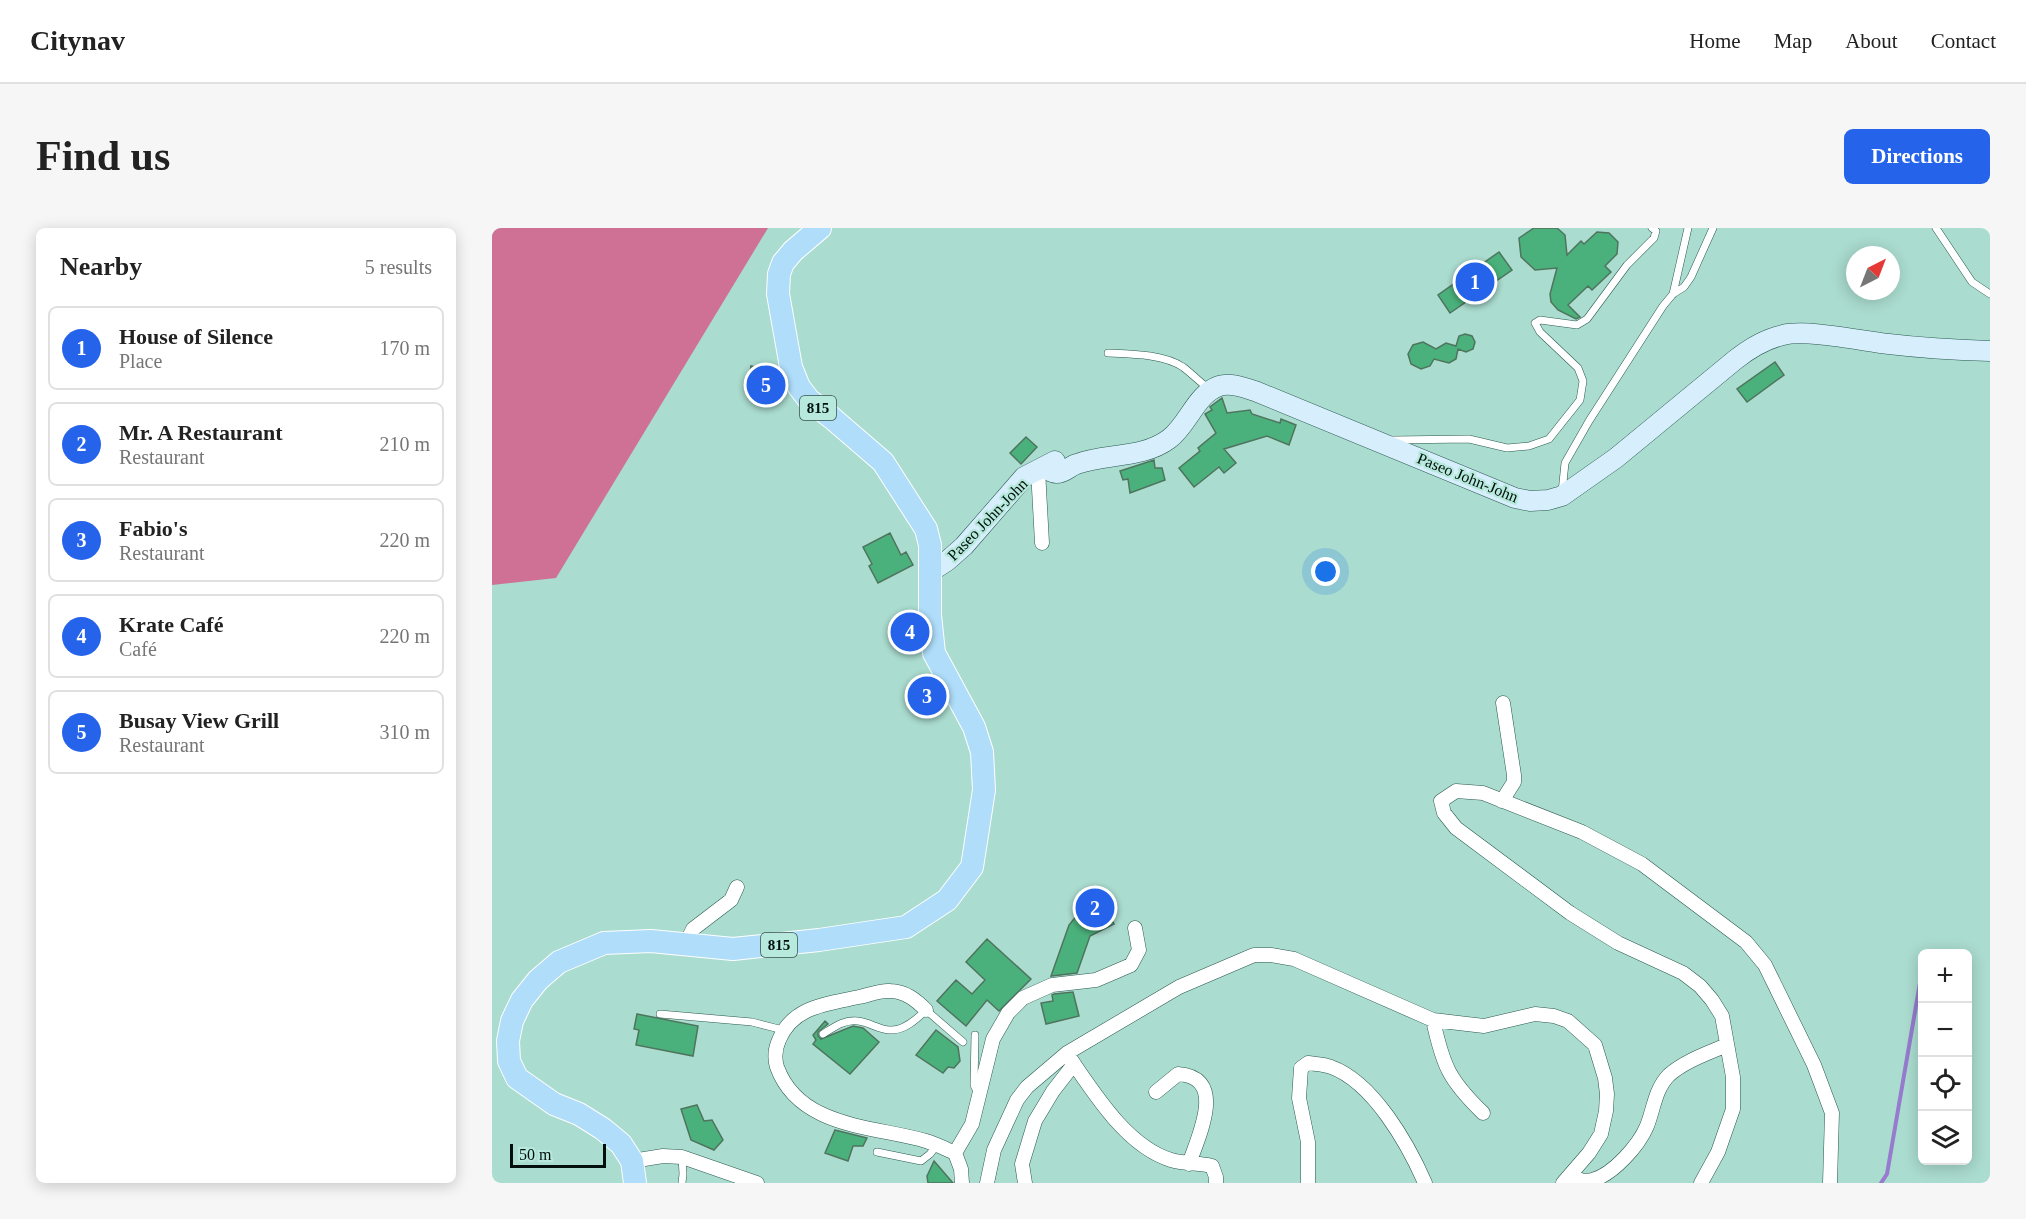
<!DOCTYPE html>
<html lang="en">
<head>
<meta charset="utf-8">
<style>
  :root { --surface:#fff; --page:#f6f6f6; --text:#222; --muted:#767676; --line:#e0e0e0; --accent:#2563eb }
  body { margin:0; font-family:"Times New Roman",serif; background:var(--page); color:var(--text) }
  .controls { position:absolute; right:18px; bottom:18px; display:grid; overflow:hidden; border-radius:9px; box-shadow:0 3px 15px #0003 }
  .controls button { width:54px; height:54px; display:grid; place-items:center; padding:0; border:0; border-bottom:2px solid var(--line); background:var(--surface); color:var(--text); font:30px sans-serif }
  .compass { position:absolute; left:1354px; top:18px; width:54px; height:54px; border-radius:50%; background:var(--surface); box-shadow:0 3px 15px #0003; rotate:42deg }
  .scale { position:absolute; left:18px; bottom:15px; width:96px; box-sizing:border-box; padding-left:6px; border:3px solid #01100c; border-top:0; font-size:16px; line-height:21px; white-space:nowrap; color:#01100c; -webkit-text-stroke:4px #b7e9dc; paint-order:stroke }
  .you { position:absolute; left:834px; top:344px; width:21px; height:21px; margin:-15px; border:4px solid #fff; border-radius:50%; background:#1a73e8; box-shadow:0 0 0 9px #1a73e833 }
  .badge { display:grid; place-items:center; width:39px; height:39px; border-radius:50%; background:var(--accent); color:#fff; font-size:20px; font-weight:700 }
  .pin { position:absolute; translate:-50% -50%; border:3px solid #fff; box-shadow:0 2px 6px #0006 }
  .list { margin:0; padding:0; list-style:none }
  h2 { display:flex; justify-content:space-between; align-items:center; height:78px; margin:0; padding:0 24px; font-size:26px }
  h2 small { font-size:20px; font-weight:400; color:var(--muted) }
  .list li { display:grid; grid-template-columns:39px 1fr auto; gap:18px; align-items:center; box-sizing:border-box; height:84px; margin:0 12px 12px; padding:0 12px; border:2px solid var(--line); border-radius:9px }
  .list b { display:block; font-size:22px; white-space:nowrap }
  .list p { margin:0; font-size:20px; white-space:nowrap; color:var(--muted) }
  .list em { font-size:20px; font-style:normal; color:var(--muted) }
  .icon { flex:none; width:33px; height:33px; fill:none; stroke:currentColor; stroke-width:2; stroke-linecap:round; stroke-linejoin:round }
  .map { position:relative; flex:none; width:1498px; height:955px; overflow:hidden; border-radius:9px }
  header { display:flex; align-items:center; gap:36px; box-sizing:border-box; height:84px; padding:0 30px; background:var(--surface); border-bottom:2px solid var(--line) }
  header strong { font-size:28px }
  nav { display:flex; gap:33px; margin-inline-start:auto; font-size:21px }
  .intro { display:flex; align-items:center; justify-content:space-between; box-sizing:border-box; height:144px; padding:0 36px }
  h1 { margin:0; font-size:42px }
  .button { padding:15px 27px; border-radius:9px; background:var(--accent); color:#fff; font-size:21px; font-weight:700 }
  main { display:flex; gap:36px; padding:0 36px }
  aside { flex:1; background:var(--surface); border-radius:9px; box-shadow:0 3px 15px #0003 }
  .map>svg:first-child { display:block }
  .forest { fill:#cf7194 }
  .lines { fill:none; stroke-linecap:round; stroke-linejoin:round }
  .stream { stroke:#967bce; stroke-width:4 }
  .building { fill:#4bb17c; stroke:#4f745e; stroke-width:1.5 }
  .lane-casing { stroke:#2a594f; stroke-width:8 }
  .street-casing { stroke:#2a594f; stroke-width:15 }
  .secondary-casing { stroke:#2a594f; stroke-width:21 }
  .primary-casing { stroke:#fff; stroke-width:24 }
  .lane { stroke:#fff; stroke-width:7 }
  .street { stroke:#fff; stroke-width:14 }
  .secondary { stroke:#d7eefd; stroke-width:20 }
  .primary { stroke:#afddfa; stroke-width:22 }
  .labels { text-anchor:middle; stroke-width:4.5; stroke-linejoin:round; paint-order:stroke }
  .shield { fill:#b7e9dc; stroke:#38514a; stroke-width:1.5 }
  .shield-label { font-size:15px; font-weight:bold; fill:#01100c }
  .street-label { font-size:16px; fill:#01100c; stroke:#b7e9dc }
</style>
</head>
<body>
<header>
<strong>Citynav</strong>
<nav><a>Home</a><a>Map</a><a>About</a><a>Contact</a></nav>
</header>
<div class="intro"><h1>Find us</h1><a class="button">Directions</a></div>
<main>
<aside>
<h2>Nearby<small>5 results</small></h2>
<ul class="list">
<li><span class="badge">1</span><div><b>House of Silence</b><p>Place</p></div><em>170 m</em></li>
<li><span class="badge">2</span><div><b>Mr. A Restaurant</b><p>Restaurant</p></div><em>210 m</em></li>
<li><span class="badge">3</span><div><b>Fabio's</b><p>Restaurant</p></div><em>220 m</em></li>
<li><span class="badge">4</span><div><b>Krate Café</b><p>Café</p></div><em>220 m</em></li>
<li><span class="badge">5</span><div><b>Busay View Grill</b><p>Restaurant</p></div><em>310 m</em></li>
</ul>
</aside>
<div class="map">
<svg width="1498" height="955" viewBox="0 0 1498 955">
  <rect width="100%" height="100%" fill="#aadccf"/>
  <!-- forest -->
  <path class="forest" d="M0,0H276L64,350L0,357Z"/>
  <g class="lines">
    <!-- stream -->
    <path class="stream" d="M1389,955L1395,946L1430,743"/>
  </g>
  <!-- building -->
  <path class="building" d="M1042,0H1065L1073,7L1075,27L1089,13L1092,16L1105,4L1117,5L1126,14L1125,26L1113,38L1119,44L1100,62L1096,58L1076,77L1088,89L1084,91L1066,82L1059,74L1058,66L1065,40L1043,42L1029,29L1027,10Z
    M1007,24L1020,42L958,85L946,67Z
    M973,106L980,108L983,114L981,121L974,124L966,121L964,131L957,135L942,131L938,138L929,141L919,136L916,126L921,117L931,114L944,121L954,115L964,118L967,108Z
    M1283,134L1292,147L1255,174L1245,161Z
    M259,138L283,143L279,168L255,164Z
    M730,170L735,185L758,182L760,186L788,195L789,191L804,197L797,217L775,208L732,221L744,235L732,245L727,239L702,259L687,240L708,223L706,220L724,205L713,186L720,182L718,179Z
    M534,209L545,219L529,236L518,225Z
    M662,232L663,240H670L673,252L638,265L636,251L631,252L628,243Z
    M398,305L409,327L414,324L421,337L386,355L377,338L380,336L371,319Z
    M609,672L622,696L598,708L585,745L559,748L577,697L589,682Z
    M495,711L539,751L507,783L495,772L474,798L445,773L464,752L480,766L493,752L474,734Z
    M581,764L587,788L554,796L549,775L561,773L560,767L562,766Z
    M145,786L206,798L201,828L144,817L147,802L142,801Z
    M333,793L336,796L326,804V808L329,811L361,798L371,800L387,814L358,846L321,816L324,812L321,807Z
    M444,802L466,819L468,833L462,840L456,839L451,845L424,827Z
    M205,877L212,893L220,892L231,912L222,922L199,912L189,881Z
    M343,902L375,910L371,918H361L356,933L333,925Z
    M442,933L461,955H436L435,948Z"/>
  <g class="lines">
    <defs>
      <path id="lane" d="M1444,0L1480,54L1498,66
        M1181,66L1196,0
        M616,125C639,126 671,126 691,139C700,146 708,154 717,161
        M901,212L977,211L1015,220L1037,218L1057,211L1088,172L1091,153L1086,140L1048,104L1043,95L1048,92L1085,97L1095,91L1135,37L1162,10L1164,3L1160,0
        M1070,264L1073,235L1097,193L1171,78L1181,66L1192,59L1199,49L1221,0
        M168,786L260,794L291,802
        M331,806C342,799 353,791 366,793C377,794 387,802 398,802C412,803 425,791 434,782L471,814
        M483,807L482,857L486,866
        M385,924L429,933L438,926L445,917
        M190,929L191,946L190,955"/>
      <path id="street" d="M546,242L550,315
        M1010,573L1022,554V547L1011,475
        M198,718V707L201,701L239,672L245,659
        M434,782C424,772 413,763 398,763C388,762 377,767 367,769C335,776 301,778 287,812C283,821 282,829 285,839C307,900 382,898 434,913C444,916 454,921 463,925L469,941L470,955
        M941,792C951,838 957,852 991,885
        M582,836C606,871 637,919 679,932C693,936 706,935 720,938L724,949V955
        M664,864L686,846C736,849 706,909 697,936
        M463,925L480,896L501,811L516,785L531,770L560,757L604,752L639,737L647,722L643,700
        M140,933L171,928L190,929L265,955
        M1080,945C1086,953 1091,954 1100,952C1121,947 1147,917 1155,898C1162,880 1163,861 1177,847C1193,833 1216,825 1235,817
        M495,955L502,922L525,872L535,859L575,825L687,759L762,727H779L802,731L941,792L992,798L1043,786L1062,788L1076,793L1103,817L1113,850L1115,866L1114,883L1109,906L1097,925L1071,955
        M533,955L530,936L543,893L561,863L582,836L578,830
        M816,955V914L807,870L809,840L816,835C823,836 832,836 839,839C881,854 916,916 933,955
        M1209,955L1226,924L1241,881V849L1230,788L1220,772L1208,758L1191,745L1126,715L1078,685L964,600L952,585L949,573L964,563L991,565L1090,604L1150,636L1254,714L1273,737L1322,837L1340,885L1338,955"/>
      <path id="secondary" d="M552,240C556,242 560,245 564,245C574,245 577,238 585,236C614,225 650,231 677,211C696,197 704,166 727,158C739,154 753,160 763,163L1023,270L1038,273L1056,272L1070,268L1124,230L1243,132C1258,120 1273,111 1291,107C1315,101 1370,113 1397,116C1430,120 1464,122 1498,123
        M438,344L455,333L472,318L532,249L563,233"/>
      <path id="primary" d="M143,955L140,933L129,916L111,901L87,886L62,876L25,850L17,833L16,813L20,793L30,772L46,752L67,734L112,715L159,713L241,721L327,712L414,699L455,672L480,639L492,562L490,524L482,499L442,425L438,387V317L434,301L391,234L340,190L317,172L307,159L299,139L286,66L287,46L291,35L301,23L328,0"/>
    </defs>
    <!-- lane casing -->
    <use href="#lane" class="lane-casing"/>
    <!-- street casing -->
    <use href="#street" class="street-casing"/>
    <!-- secondary casing -->
    <use href="#secondary" class="secondary-casing"/>
    <!-- primary casing -->
    <use href="#primary" class="primary-casing"/>
    <!-- lane -->
    <use href="#lane" class="lane"/>
    <!-- street -->
    <use href="#street" class="street"/>
    <!-- secondary -->
    <use href="#secondary" class="secondary"/>
    <!-- primary -->
    <use href="#primary" class="primary"/>
  </g>
  <g class="labels">
    <!-- shield labels -->
    <g class="shield">
      <rect x="308" y="168" width="36" height="24" rx="4.5"/>
      <rect x="269" y="705" width="36" height="24" rx="4.5"/>
    </g>
    <g class="shield-label">
      <text x="326" y="185">815</text>
      <text x="287" y="722">815</text>
    </g>
    <!-- street labels -->
    <g class="street-label">
      <text transform="translate(976 249) rotate(22)" y="6">Paseo John-John</text>
      <text transform="translate(495 291) rotate(-46)" y="6">Paseo John-John</text>
    </g>
  </g>
</svg>
<div class="controls">
<button>+</button>
<button>−</button>
<button><svg class="icon" aria-label="locate" viewBox="0 0 24 24"><circle cx="12" cy="12" r="6"/><path d="M12 2v4M12 18v4M2 12h4M18 12h4"/></svg></button>
<button><svg class="icon" aria-label="layers" viewBox="0 0 24 24"><path d="M12 4l9 5-9 5-9-5zM3 14l9 5 9-5"/></svg></button>
</div>
<svg class="compass" viewBox="-18 -18 36 36"><path d="M0-13l5 13h-10z" fill="#e53935"/><path d="M0 13l5-13h-10z" fill="#767676"/></svg>
<div class="scale">50 m</div>
<div class="you"></div>
<div class="pin badge" style="left:983px;top:54px">1</div>
<div class="pin badge" style="left:603px;top:680px">2</div>
<div class="pin badge" style="left:435px;top:468px">3</div>
<div class="pin badge" style="left:418px;top:404px">4</div>
<div class="pin badge" style="left:274px;top:157px">5</div>
</div>
</main>
</body>
</html>
